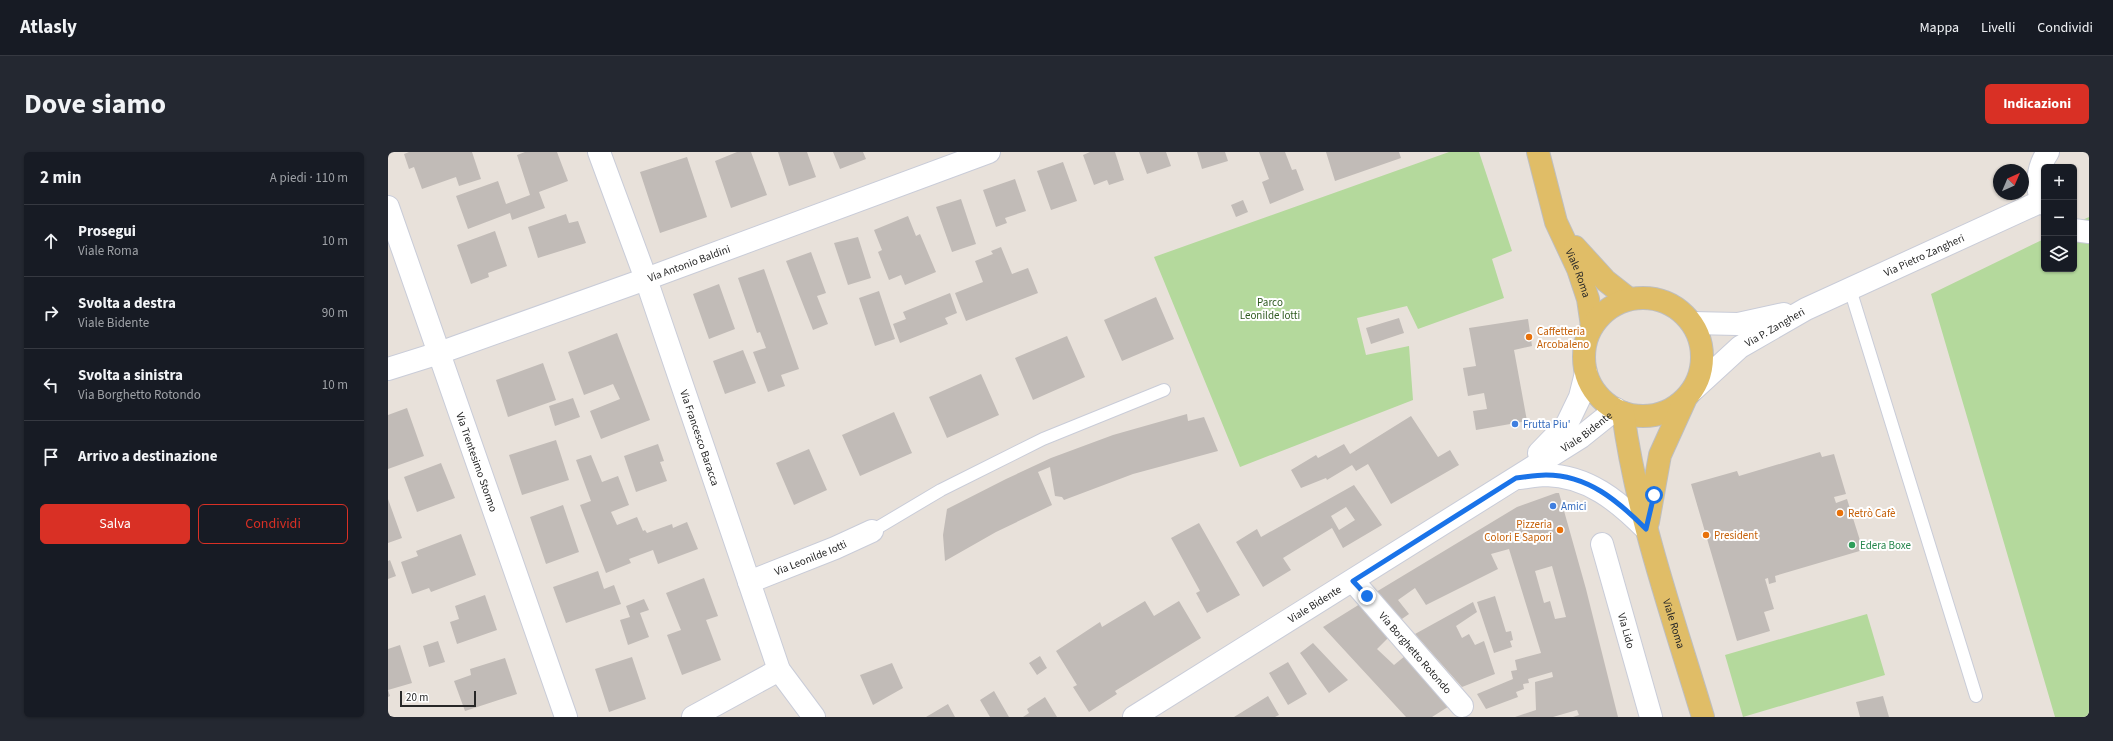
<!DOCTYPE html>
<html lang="it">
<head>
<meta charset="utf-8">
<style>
  :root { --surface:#171b24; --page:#242831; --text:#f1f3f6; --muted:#9ea1a6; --line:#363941; --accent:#d93025 }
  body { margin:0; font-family:"Source Sans 3",sans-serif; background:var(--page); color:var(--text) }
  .controls { position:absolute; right:12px; top:12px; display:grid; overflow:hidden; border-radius:6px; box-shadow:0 1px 3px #0004 }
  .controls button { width:36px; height:36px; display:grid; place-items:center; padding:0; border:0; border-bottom:1px solid var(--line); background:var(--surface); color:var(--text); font:20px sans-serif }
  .compass { position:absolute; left:1605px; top:12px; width:36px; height:36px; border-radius:50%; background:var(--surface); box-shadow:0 1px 3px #0004; rotate:44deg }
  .scale { position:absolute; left:12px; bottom:10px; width:76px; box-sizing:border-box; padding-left:4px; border:2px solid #272727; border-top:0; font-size:11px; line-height:14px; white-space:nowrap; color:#272727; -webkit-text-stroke:3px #fff; paint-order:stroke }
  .stop { position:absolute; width:12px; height:12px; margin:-9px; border:3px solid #1a73e8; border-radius:50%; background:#fff }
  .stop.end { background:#1a73e8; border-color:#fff; box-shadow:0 1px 4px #0008 }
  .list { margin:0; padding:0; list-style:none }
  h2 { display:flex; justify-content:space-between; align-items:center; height:52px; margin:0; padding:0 16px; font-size:17px }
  h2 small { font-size:13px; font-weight:400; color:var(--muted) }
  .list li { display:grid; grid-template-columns:26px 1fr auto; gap:12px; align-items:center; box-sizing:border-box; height:72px; padding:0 16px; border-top:1px solid var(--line) }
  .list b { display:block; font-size:15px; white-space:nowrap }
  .list p { margin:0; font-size:13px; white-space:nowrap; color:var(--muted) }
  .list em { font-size:13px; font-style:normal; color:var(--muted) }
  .actions { display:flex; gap:8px; padding:12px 16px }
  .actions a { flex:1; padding:9px 0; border:1px solid var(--accent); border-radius:6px; text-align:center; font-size:14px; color:var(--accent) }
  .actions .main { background:var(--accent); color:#fff }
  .icon { flex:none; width:22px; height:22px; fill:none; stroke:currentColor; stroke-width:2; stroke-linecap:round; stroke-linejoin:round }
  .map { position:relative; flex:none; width:1701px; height:565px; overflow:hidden; border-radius:6px }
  header { display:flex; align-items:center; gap:24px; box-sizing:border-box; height:56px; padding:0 20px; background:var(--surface); border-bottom:1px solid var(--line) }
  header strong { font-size:19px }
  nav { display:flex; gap:22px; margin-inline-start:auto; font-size:14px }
  .intro { display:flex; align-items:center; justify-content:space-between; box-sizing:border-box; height:96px; padding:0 24px }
  h1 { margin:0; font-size:28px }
  .button { padding:10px 18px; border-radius:6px; background:var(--accent); color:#fff; font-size:14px; font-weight:700 }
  main { display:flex; gap:24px; padding:0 24px }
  aside { flex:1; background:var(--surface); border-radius:6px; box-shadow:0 1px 3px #0004 }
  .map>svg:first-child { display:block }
  .green { fill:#b4d99c }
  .building { fill:#c1bbb7; fill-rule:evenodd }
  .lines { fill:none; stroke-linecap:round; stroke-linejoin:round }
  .lane-casing { stroke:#c9ccd8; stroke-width:14 }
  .street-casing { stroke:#c9ccd8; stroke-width:24 }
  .secondary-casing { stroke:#c9ccd8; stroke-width:24 }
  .primary-casing { stroke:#bebebe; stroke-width:24 }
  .lane { stroke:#fff; stroke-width:12 }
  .street { stroke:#fff; stroke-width:22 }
  .secondary { stroke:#fff; stroke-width:22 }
  .primary { stroke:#e0bd67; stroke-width:22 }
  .route { stroke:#1a73e8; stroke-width:5 }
  .food-dot { fill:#e8710a; stroke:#fff; stroke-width:1.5 }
  .shop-dot { fill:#3f7fe0; stroke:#fff; stroke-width:1.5 }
  .leisure-dot { fill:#2e9e5b; stroke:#fff; stroke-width:1.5 }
  .labels { text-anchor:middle; stroke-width:4; stroke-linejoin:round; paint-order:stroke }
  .street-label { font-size:11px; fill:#272727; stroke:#fff }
  .park-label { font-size:11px; fill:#305b21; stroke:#fff }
  .food-label { font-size:11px; fill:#c56008; stroke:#fff; text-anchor:start }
  .shop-label { font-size:11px; fill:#366cbe; stroke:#fff; text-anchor:start }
  .leisure-label { font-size:11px; fill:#27864d; stroke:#fff; text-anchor:start }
</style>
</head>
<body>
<header>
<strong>Atlasly</strong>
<nav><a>Mappa</a><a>Livelli</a><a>Condividi</a></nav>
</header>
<div class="intro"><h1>Dove siamo</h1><a class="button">Indicazioni</a></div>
<main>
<aside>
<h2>2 min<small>A piedi · 110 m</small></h2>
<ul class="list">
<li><svg class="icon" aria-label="ahead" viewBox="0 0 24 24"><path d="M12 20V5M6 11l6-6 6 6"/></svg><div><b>Prosegui</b><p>Viale Roma</p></div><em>10 m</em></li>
<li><svg class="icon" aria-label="right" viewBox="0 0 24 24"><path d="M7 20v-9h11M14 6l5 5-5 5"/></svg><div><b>Svolta a destra</b><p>Viale Bidente</p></div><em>90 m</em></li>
<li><svg class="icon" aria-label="left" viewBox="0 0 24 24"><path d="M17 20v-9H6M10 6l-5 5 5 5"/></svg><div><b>Svolta a sinistra</b><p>Via Borghetto Rotondo</p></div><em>10 m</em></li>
<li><svg class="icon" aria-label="arrive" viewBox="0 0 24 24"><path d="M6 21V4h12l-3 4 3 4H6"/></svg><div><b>Arrivo a destinazione</b></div></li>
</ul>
<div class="actions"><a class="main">Salva</a><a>Condividi</a></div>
</aside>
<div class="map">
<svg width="1701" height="565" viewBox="0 0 1701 565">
  <rect width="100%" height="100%" fill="#e8e1da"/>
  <!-- green -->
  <path class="green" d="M1061,0H1091L1124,99L1104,107L1116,146L1030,177L1019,154L969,166L978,203L1021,194L1025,248L852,315L766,105Z
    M1701,65V565H1667L1543,142L1656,87V117H1686V72Z
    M1479,462L1497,523L1355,565L1337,503Z"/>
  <!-- building -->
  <path class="building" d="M21,0H84L93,27L71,34L68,25L34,37L26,15L21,17L16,2Z
    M137,0H169L180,29L151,40L157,56L124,68L122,61L80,77L68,44L110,29L118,52L142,43L129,3Z
    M349,0H363L379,43L343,56L327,9Z
    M390,0H419L428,25L401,34Z
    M445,0H475L478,7L452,17Z
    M702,0H727L736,28L721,33L719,28L706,33L695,3Z
    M751,0H778L783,14L759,22Z
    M809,0H837L840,9L814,17Z
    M871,0H897L904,18L908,17L916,38L882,52L874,30L881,27Z
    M938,0H1011L1013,6L947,29Z
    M299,5L319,65L272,81L252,20Z
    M675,10L689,49L663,58L649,19Z
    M627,27L638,59L617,66L619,71L608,75L595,38Z
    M573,47L588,92L564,100L548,55Z
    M855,48L860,60L848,65L843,53Z
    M178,62L181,71L190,69L198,91L150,106L140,75Z
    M520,64L528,84L532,82L548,120L517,133L513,123L501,128L490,100L494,98L486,78Z
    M107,79L119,114L100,121L101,125L83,132L69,93Z
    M470,85L483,126L460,133L446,91Z
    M613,95L624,122L640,116L650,141L578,169L567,141L595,130L587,109L605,102L603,99Z
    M423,100L438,141L429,144L440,172L425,178L398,109Z
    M376,117L411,217L393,223L397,234L380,240L365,200L378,196L372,180L369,181L350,126Z
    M331,132L347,177L321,187L305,142Z
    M491,139L507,187L487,194L471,146Z
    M562,141L569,161L557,166L560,172L512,191L505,172L518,167L515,160Z
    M768,145L786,187L734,209L716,168Z
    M1011,166L1016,181L983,192L978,176Z
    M1140,167L1144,194L1126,198L1139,269L1088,278L1085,259L1099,257L1096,241L1080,244L1075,216L1088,214L1081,176Z
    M229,181L262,268L213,287L202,259L232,247L225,232L196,243L180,200Z
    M679,184L697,225L645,248L627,206Z
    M355,198L368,231L337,242L325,209Z
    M155,211L168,248L120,265L108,228Z
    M593,222L611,263L559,286L541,245Z
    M185,246L192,265L167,274L161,254Z
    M19,256L36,304L0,317V263Z
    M506,260L524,301L472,324L454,283Z
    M799,262L800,269L816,265L830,299L745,322L676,348L674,345L667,344L662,315L650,320L664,353L608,380L557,409L555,383L559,357L618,327L663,306L725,283Z
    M1023,264L1050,305L1062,298L1071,313L1003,352L980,312L968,319L964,313L939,328L938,326L913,336L903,318L928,303L930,306L956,292L962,302Z
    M168,288L181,328L134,343L121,303Z
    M270,292L276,309L272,310L279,329L248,340L236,304Z
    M421,297L439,338L406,353L388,311Z
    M1432,300L1434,305L1446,302L1458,342L1446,345L1448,351L1459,347L1475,398L1387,424L1388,430L1381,432L1380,426L1377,427L1386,457L1376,460L1382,479L1349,489L1303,332L1349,319L1351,324Z
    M203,303L214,330L230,324L241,353L223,360L229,373L249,365L255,379L257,378L259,381L284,372L285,376L299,370L310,397L270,412L265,398L241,407L243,411L218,421L192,353L203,349L188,308Z
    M53,311L67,346L29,360L16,325Z
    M966,333L994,373L955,396L944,376L895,406L903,418L875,435L848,390L869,377L873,385ZM958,355L967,368L951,378L943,364Z
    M1168,341H1171L1198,437L1230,565H1185L1191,563L1189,558L1165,565H1127L1148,558L1147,530L1165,525L1164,520L1140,527L1141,531L1135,532L1136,537L1128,540L1130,545L1098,557L1089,542L1125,527L1123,519L1129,518L1127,508L1153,501L1121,397L1103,402L1110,417L1038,453L1027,436L1010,448L1021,462L1011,469L988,440L1129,355ZM1164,414L1178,465L1167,467L1162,449L1156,451L1147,419Z
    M0,347L14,386L0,391Z
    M175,353L191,400L158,412L142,365Z
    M811,371L852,443L819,461L808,441L812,439L783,386Z
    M73,382L88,423L43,440L41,436L24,442L13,410L30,404L28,399Z
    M2,408L8,424L0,427V409Z
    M210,419L216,437L226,433L233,452L178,471L165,435Z
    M316,426L330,464L318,468L333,508L294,523L279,483L293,478L278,441Z
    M97,443L109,478L69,492L62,470L71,467L67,454Z
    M1107,444L1118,480L1123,479L1125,488L1122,489L1124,495L1106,501L1089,450Z
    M256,447L261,458L252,461L261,485L240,493L232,468L242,465L238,454Z
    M757,449L766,464L791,449L813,486L727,539L729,542L701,560L685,535L689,533L668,499L712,470L714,475Z
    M1085,450L1089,460L1068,474L1074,486L1081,482L1087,493L1096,489L1107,522L1074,535L1027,482Z
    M972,452L984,468L995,476L1002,484L989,497L1006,513L1017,504L1034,526L1063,553L1044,565H1018L935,475Z
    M50,489L57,510L41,515L35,494Z
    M925,491L960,528L941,541L912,501Z
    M12,493L24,531L0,538L2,544L0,545V497Z
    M652,504L659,516L649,523L641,511Z
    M244,505L258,547L221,560L207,517Z
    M117,506L129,542L77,559L66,529L83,523L82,517Z
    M900,510L919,542L900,553L881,521Z
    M504,511L515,536L485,553L472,523Z
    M606,539L621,565H602L592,548Z
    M880,544L891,563L887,565H846Z
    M1495,544L1501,565H1472L1468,550Z
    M657,545L669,565H635L641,561L639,557Z
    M560,552L567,565H538Z"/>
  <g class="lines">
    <defs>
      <path id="lane" d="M1462,137L1588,544
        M484,379L553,338L655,287L776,238"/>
      <g id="street">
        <path id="s1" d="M211,0L258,127L391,518L426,565"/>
        <path id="s2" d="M0,55L178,565"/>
        <path id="s3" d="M0,217L51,201L258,127L601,0"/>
        <path id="s4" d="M1214,392L1263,565"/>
        <path id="s5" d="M965,429L1074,554"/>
        <path id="s6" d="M361,430L447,396L484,379"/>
        <path d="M305,565L391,518"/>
      </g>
      <g id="secondary">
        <path d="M1656,52C1646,37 1650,14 1660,0"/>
        <path d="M1686,78L1701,80"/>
        <path d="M1304,171L1350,172L1396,162"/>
        <path id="s7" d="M1304,239L1352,195L1418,157L1654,49"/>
        <path d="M1151,301L1179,272L1192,245L1198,221"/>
        <path d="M1131,326C1140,325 1149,323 1158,323C1200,324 1230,349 1258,377"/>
        <path id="s8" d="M746,565L1193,285L1228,257"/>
      </g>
      <g id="primary">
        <path id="s9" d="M1150,0L1168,70L1190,117L1200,147L1204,174"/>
        <path d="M1187,95L1218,129L1241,147"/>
        <circle cx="1255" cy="205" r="59"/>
        <path id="s10" d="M1235,261C1249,365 1285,465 1315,565"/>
        <path d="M1260,370L1272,303L1297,248"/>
      </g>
    </defs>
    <!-- lane casing -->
    <use href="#lane" class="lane-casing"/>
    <!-- street casing -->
    <use href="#street" class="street-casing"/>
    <!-- secondary casing -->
    <use href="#secondary" class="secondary-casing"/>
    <!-- primary casing -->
    <use href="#primary" class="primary-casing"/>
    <!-- lane -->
    <use href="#lane" class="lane"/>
    <!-- street -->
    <use href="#street" class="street"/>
    <!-- secondary -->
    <use href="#secondary" class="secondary"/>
    <!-- primary -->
    <use href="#primary" class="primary"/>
  </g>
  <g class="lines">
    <!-- route -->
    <path class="route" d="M979,444L965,429L1128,326C1138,325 1148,323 1158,323C1200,323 1230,349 1258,377L1266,343"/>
  </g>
  <!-- markers -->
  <g class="food-dot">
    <circle cx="1141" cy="185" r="4"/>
    <circle cx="1452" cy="361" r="4"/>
    <circle cx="1172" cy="378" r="4"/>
    <circle cx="1318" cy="383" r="4"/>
  </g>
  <g class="shop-dot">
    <circle cx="1127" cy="272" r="4"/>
    <circle cx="1165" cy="354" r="4"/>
  </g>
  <circle class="leisure-dot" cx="1464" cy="393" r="4"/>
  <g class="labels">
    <!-- street labels -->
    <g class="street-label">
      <text dy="4" stroke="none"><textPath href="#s7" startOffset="271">Via Pietro Zangheri</textPath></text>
      <text dy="4" stroke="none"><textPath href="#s3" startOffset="319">Via Antonio Baldini</textPath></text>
      <text dy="4" stroke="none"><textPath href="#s9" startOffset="128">Viale Roma</textPath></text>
      <text dy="4" stroke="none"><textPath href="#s7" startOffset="105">Via P. Zangheri</textPath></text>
      <text dy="4" stroke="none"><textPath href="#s8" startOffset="535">Viale Bidente</textPath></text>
      <text dy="4" stroke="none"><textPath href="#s1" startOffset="303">Via Francesco Baracca</textPath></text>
      <text dy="4" stroke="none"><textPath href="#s2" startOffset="270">Via Trentesimo Stormo</textPath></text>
      <text dy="4" stroke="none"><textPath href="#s6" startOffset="66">Via Leonilde Iotti</textPath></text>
      <text dy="4" stroke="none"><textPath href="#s8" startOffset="213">Viale Bidente</textPath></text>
      <text dy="4" stroke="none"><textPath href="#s10" startOffset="217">Viale Roma</textPath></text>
      <text dy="4" stroke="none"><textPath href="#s4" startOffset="90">Via Lido</textPath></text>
      <text dy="4" stroke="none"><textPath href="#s5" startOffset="95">Via Borghetto Rotondo</textPath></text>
    </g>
    <!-- park labels -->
    <g class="park-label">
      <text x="882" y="154">Parco<tspan x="882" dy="13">Leonilde Iotti</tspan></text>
    </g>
    <!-- food labels -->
    <g class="food-label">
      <text x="1149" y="183">Caffetteria<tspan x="1149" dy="13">Arcobaleno</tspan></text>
      <text x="1460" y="365">Retrò Cafè</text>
      <text x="1164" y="376" text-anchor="end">Pizzeria<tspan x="1164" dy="13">Colori E Sapori</tspan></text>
      <text x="1326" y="387">President</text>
    </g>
    <!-- shop labels -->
    <g class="shop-label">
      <text x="1135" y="276">Frutta Piu'</text>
      <text x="1173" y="358">Amici</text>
    </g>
    <!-- leisure labels -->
    <g class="leisure-label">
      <text x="1472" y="397">Edera Boxe</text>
    </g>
  </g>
</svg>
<div class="controls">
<button>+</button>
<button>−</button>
<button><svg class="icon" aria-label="layers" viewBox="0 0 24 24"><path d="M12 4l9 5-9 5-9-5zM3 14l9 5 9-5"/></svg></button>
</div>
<svg class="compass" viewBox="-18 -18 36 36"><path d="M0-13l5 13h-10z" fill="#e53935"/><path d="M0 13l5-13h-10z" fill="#9ea1a6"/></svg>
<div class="scale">20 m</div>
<div class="stop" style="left:1266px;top:343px"></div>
<div class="stop end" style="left:979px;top:444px"></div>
</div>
</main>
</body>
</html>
